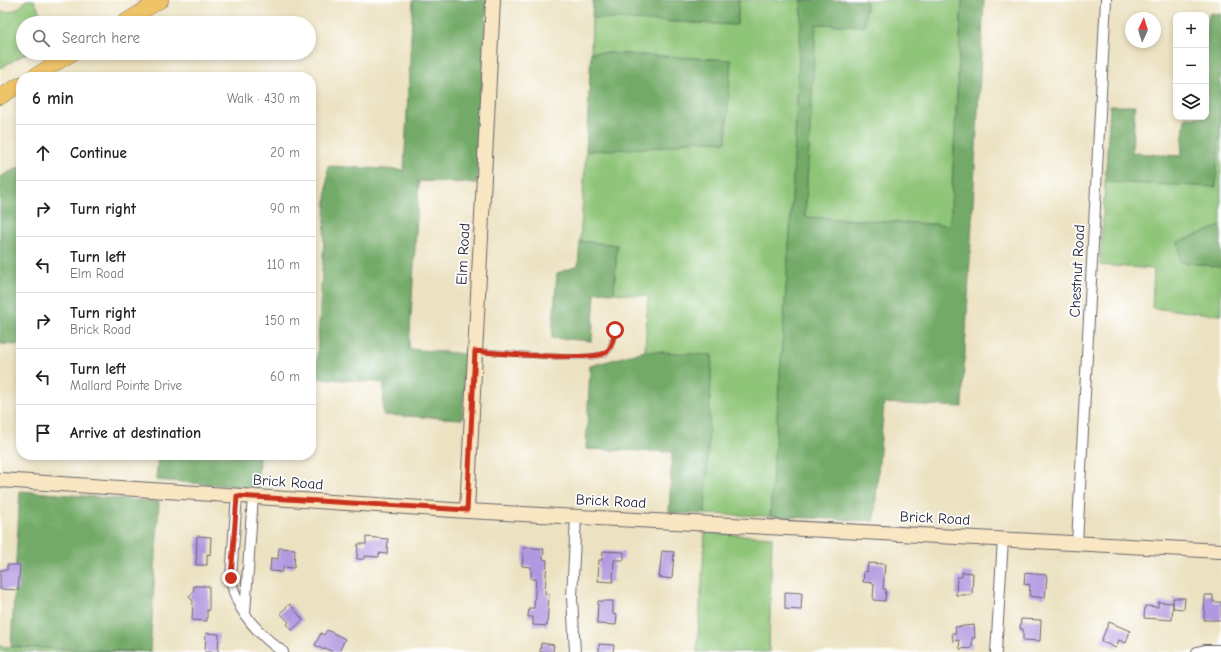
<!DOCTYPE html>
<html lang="en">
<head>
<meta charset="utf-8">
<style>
  :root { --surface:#fff; --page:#f2f2f2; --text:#222; --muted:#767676; --line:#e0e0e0 }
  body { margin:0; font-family:"Comic Neue",sans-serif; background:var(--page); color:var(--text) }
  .controls { position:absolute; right:12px; top:12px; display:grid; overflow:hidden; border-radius:8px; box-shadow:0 2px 6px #0003 }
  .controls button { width:36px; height:36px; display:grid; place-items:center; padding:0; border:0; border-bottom:1px solid var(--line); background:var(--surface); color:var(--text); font:20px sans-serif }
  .compass { position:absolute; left:1125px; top:12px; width:36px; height:36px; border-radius:50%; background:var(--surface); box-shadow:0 2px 6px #0003; rotate:4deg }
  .stop { position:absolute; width:12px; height:12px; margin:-9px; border:3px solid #c8321e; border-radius:50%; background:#fff }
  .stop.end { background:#c8321e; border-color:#fff; box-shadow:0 1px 4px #0008 }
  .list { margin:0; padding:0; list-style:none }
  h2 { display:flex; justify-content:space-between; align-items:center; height:52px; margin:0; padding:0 16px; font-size:17px }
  h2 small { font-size:13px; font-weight:400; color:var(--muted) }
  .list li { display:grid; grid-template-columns:26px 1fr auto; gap:12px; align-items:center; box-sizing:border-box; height:56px; padding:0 16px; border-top:1px solid var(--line) }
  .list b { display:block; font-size:15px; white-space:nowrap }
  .list p { margin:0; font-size:13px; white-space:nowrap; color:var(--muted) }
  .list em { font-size:13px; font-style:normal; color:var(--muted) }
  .icon { flex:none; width:22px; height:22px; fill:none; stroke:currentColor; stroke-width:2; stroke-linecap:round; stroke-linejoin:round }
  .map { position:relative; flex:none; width:1221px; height:652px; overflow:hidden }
  .search { position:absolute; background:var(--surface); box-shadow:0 2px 6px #0003; left:16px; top:16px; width:300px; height:44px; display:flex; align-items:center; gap:10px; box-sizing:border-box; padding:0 14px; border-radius:22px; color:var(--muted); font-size:15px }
  .panel { position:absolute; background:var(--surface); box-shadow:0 2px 6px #0003; left:16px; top:72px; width:300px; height:388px; border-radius:16px }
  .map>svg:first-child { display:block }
  .green { fill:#8fc578; stroke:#58745a }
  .forest { fill:#73aa68; stroke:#4a6652 }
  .building { fill:#b298e0 }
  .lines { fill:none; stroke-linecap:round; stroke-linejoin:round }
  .lane-casing { stroke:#69656a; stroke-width:6 }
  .street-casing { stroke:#69656a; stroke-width:12 }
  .secondary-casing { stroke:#69656a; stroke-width:16 }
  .primary-casing { stroke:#69656a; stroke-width:16 }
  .lane { stroke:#fff; stroke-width:5 }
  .street { stroke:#fff; stroke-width:10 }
  .secondary { stroke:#f9e7c3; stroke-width:14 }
  .primary { stroke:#efc469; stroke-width:15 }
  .route { stroke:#c8321e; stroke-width:5 }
  .labels { text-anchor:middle; stroke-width:3.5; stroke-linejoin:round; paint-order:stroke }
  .street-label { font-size:15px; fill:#22223b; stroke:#fff }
</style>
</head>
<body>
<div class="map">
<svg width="1221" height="652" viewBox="0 0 1221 652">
  <rect width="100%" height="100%" fill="#fff"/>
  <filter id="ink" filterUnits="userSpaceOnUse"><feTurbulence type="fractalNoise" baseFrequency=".025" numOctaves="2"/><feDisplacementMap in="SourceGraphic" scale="8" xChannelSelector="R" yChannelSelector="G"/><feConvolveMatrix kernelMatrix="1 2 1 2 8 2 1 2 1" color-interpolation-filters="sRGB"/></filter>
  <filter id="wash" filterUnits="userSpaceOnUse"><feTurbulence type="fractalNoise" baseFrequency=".012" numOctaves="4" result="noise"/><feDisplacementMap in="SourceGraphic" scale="16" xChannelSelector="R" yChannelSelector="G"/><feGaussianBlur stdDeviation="0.9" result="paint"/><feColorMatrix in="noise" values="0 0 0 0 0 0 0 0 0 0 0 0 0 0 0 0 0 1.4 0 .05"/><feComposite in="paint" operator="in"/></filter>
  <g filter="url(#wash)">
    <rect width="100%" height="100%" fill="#ece2c1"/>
    <!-- green -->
    <path class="green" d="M26,0H34L45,23H23V53H27L0,68V12C12,12 19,10 26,0Z
      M739,0H802L791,217L770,516L705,514L712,356L645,351L648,296L614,293L617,245L580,241L586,151L665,147L694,140L726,142L730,60L591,52L592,18L737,25Z
      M866,0H962L950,225L805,217L816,24L865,26Z
      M1221,99V226L1179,242L1180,262L1221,267V315L1152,308L1154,269L1100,265L1105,182L1216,186Z
      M705,533L772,537L769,652H697Z
      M0,646L11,647L133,652H0Z"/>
    <!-- forest -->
    <path class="forest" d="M413,0H487L477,183L419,181L409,349L467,354L462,419L383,415L384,383L316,378L328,166L404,170Z
      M593,0H739L737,25L592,18Z
      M802,0H866L865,26L816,24L805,217L950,225L962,0H984L962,407L884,403L874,521L770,516L791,217Z
      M1210,13L1221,14V99L1216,187L1105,182L1110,106H1135L1132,153L1181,156L1185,117H1206V24Z
      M591,52L731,60L726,142L694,140L665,147L586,151Z
      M21,166V345L0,344V177Z
      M1221,226V267L1180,262L1178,242Z
      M580,241L617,245L614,293L595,292L592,341L552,338L557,273L578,266Z
      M645,351L712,355L705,514L669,513L672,452L586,449L590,366Z
      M158,455H259L258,488L156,480Z
      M20,491L159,502L150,652L11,647Z"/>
    <g id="blocks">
      <!-- building -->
      <path class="building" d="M197,536L211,537L210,555L207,554V565H196Z
        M366,537L388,539L387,554L379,553V557L365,556V559H357L358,544H366Z
        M524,547L544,549L543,559L547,560L545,594H549L547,626L533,625V617H528L529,608H534L536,579H531V567L522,566Z
        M279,548L295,549L294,568L283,567L282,572L270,571L271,558L278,559Z
        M603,551L624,552V560H614L613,582L598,581L599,560H602Z
        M662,551L674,552L672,579L659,577Z
        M868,563L885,564L883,589H886L885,601L873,600L874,583L863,582L864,571L867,572Z
        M7,565H20L18,590L0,589V570H7Z
        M962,572L973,573L972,595H956L957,577H962Z
        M1025,573L1047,575L1045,598L1029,596L1030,585L1024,584Z
        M194,586H209V611L207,610V621L192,620L193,601L189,597L193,592Z
        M785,592L802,593L801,610L785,609Z
        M1205,595H1213V602H1221V620H1204Z
        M1173,598H1185L1184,609L1173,608Z
        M598,601H613V614L617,615L616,625L597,624Z
        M1158,602L1173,603L1172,620L1144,618L1145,606L1158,607Z
        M290,604L303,620L292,630L287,624L289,622L280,613Z
        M1021,619L1041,620L1040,641L1023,640V629H1020Z
        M1109,622L1130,631L1126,643L1119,640L1116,648L1101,641Z
        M974,625L975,638H972V648L960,649L959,640L953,641L952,633H956L955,627Z
        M327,630L345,639L339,652H333L325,648L324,650L315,645L321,633L324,635Z
        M206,633L219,634L218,652H205Z
        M541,643L554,645L553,652H540Z
        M599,644L614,645L613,652H599Z"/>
    </g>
  </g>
  <g filter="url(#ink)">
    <use href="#blocks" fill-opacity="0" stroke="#69656a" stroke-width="1"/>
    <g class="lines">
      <defs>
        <path id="lane" d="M476,351L561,357H589L605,354L610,349L615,330"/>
        <path id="street" d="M237,495L231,578C235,610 258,634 283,652
          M1077,543L1106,0
          M245,613L253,496
          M575,652L572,597L576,517
          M996,652L1003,539
          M1197,652L1205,650H1221"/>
        <path id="secondary" d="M0,480L467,511L1221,551
          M467,511L493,0"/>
        <path id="primary" d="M123,23L161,0
          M33,77L73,53
          M0,97L21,84"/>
      </defs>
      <!-- lane casing -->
      <use href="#lane" class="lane-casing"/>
      <!-- street casing -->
      <use href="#street" class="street-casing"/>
      <!-- secondary casing -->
      <use href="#secondary" class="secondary-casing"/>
      <!-- primary casing -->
      <use href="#primary" class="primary-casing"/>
      <!-- lane -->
      <use href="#lane" class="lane"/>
      <!-- street -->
      <use href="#street" class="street"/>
      <!-- secondary -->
      <use href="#secondary" class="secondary"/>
      <!-- primary -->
      <use href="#primary" class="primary"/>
    </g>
  </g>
  <g class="lines" filter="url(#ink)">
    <!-- route -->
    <path class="route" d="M231,578L237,496L467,510L475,351C495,353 595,362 607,352C612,347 614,337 615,330"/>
  </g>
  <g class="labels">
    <!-- street labels -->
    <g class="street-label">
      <text transform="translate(463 254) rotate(-87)" y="5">Elm Road</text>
      <text transform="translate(1077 271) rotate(-87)" y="5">Chestnut Road</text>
      <text transform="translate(288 482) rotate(4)" y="5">Brick Road</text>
      <text transform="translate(611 501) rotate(3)" y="5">Brick Road</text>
      <text transform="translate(935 518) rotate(3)" y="5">Brick Road</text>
    </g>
  </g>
</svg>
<div class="controls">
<button>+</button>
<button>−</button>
<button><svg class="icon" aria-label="layers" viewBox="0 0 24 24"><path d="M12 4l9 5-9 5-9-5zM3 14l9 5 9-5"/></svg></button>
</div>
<svg class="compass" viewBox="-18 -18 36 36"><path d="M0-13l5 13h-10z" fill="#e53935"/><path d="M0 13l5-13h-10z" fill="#767676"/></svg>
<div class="stop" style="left:615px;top:330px"></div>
<div class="stop end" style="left:231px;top:578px"></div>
<div class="search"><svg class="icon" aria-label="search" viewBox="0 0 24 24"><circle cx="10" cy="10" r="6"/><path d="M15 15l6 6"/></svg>Search here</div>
<section class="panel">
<h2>6 min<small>Walk · 430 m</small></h2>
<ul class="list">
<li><svg class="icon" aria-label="ahead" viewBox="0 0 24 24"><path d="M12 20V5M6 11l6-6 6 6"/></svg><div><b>Continue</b></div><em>20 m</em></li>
<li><svg class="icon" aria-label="right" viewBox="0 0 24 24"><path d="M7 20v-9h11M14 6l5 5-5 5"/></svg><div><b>Turn right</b></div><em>90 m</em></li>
<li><svg class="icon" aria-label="left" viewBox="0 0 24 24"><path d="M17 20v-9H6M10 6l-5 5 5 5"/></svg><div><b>Turn left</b><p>Elm Road</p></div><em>110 m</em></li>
<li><svg class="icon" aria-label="right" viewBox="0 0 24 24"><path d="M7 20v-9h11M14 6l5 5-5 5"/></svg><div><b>Turn right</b><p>Brick Road</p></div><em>150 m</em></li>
<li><svg class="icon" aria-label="left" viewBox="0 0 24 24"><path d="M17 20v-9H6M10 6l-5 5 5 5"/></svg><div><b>Turn left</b><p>Mallard Pointe Drive</p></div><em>60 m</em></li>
<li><svg class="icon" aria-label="arrive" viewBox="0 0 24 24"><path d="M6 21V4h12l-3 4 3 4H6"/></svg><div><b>Arrive at destination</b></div></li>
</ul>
</section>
</div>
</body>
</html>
